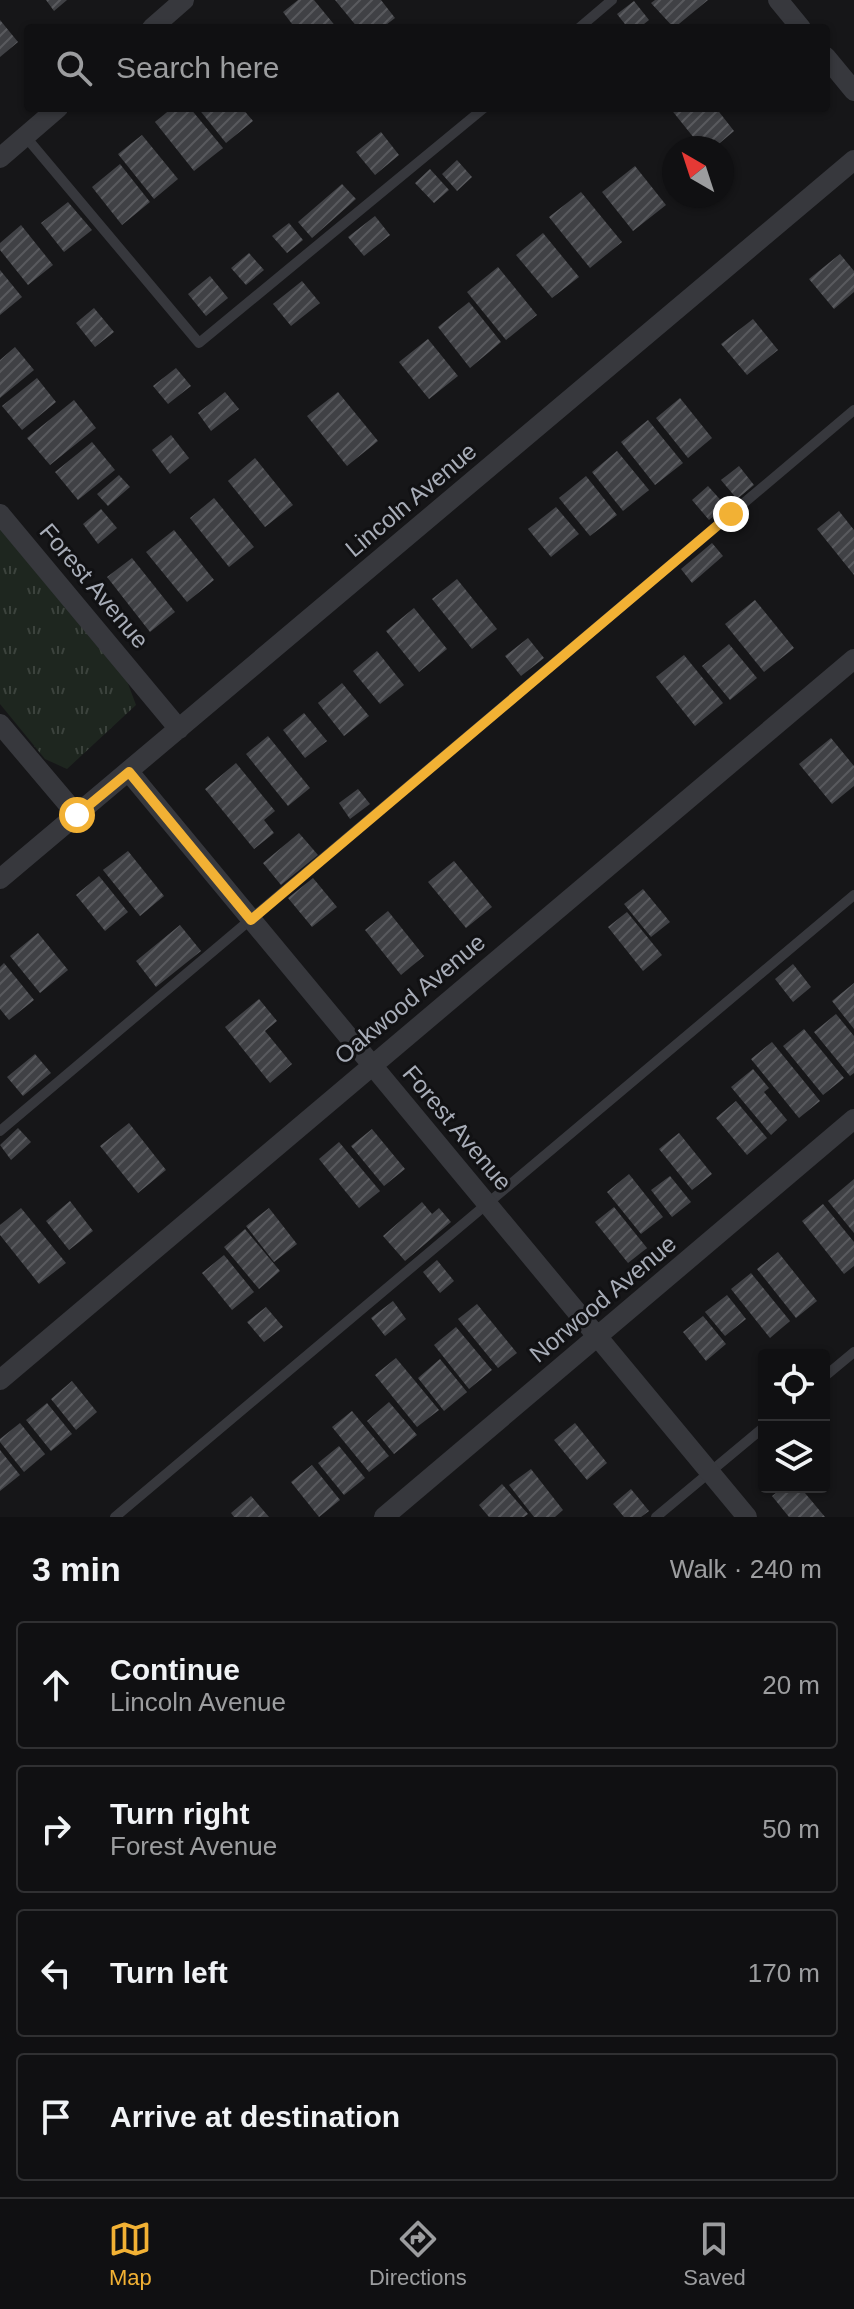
<!DOCTYPE html>
<html lang="en">
<head>
<meta charset="utf-8">
<style>
  :root { --surface:#101012; --page:#1e1e20; --text:#f1f3f6; --muted:#9c9d9f; --line:#303032; --accent:#f2b134 }
  body { margin:0; font-family:Arial,sans-serif; background:var(--page); color:var(--text) }
  .controls { position:absolute; right:24px; bottom:24px; display:grid; overflow:hidden; border-radius:8px; box-shadow:0 2px 6px #0004 }
  .controls button { width:72px; height:72px; display:grid; place-items:center; padding:0; border:0; border-bottom:2px solid var(--line); background:var(--surface); color:var(--text); font:40px sans-serif }
  .compass { position:absolute; left:662px; top:136px; width:72px; height:72px; border-radius:50%; background:var(--surface); box-shadow:0 2px 6px #0004; rotate:321deg }
  .stop { position:absolute; width:24px; height:24px; margin:-18px; border:6px solid #f2b134; border-radius:50%; background:#fff }
  .stop.end { background:#f2b134; border-color:#fff; box-shadow:0 2px 8px #0008 }
  .list { margin:0; padding:0; list-style:none }
  h2 { display:flex; justify-content:space-between; align-items:center; height:104px; margin:0; padding:0 32px; font-size:34px }
  h2 small { font-size:26px; font-weight:400; color:var(--muted) }
  .list li { display:grid; grid-template-columns:52px 1fr auto; gap:24px; align-items:center; box-sizing:border-box; height:128px; margin:0 16px 16px; padding:0 16px; border:2px solid var(--line); border-radius:8px }
  .list b { display:block; font-size:30px; white-space:nowrap }
  .list p { margin:0; font-size:26px; white-space:nowrap; color:var(--muted) }
  .list em { font-size:26px; font-style:normal; color:var(--muted) }
  .icon { flex:none; width:44px; height:44px; fill:none; stroke:currentColor; stroke-width:2; stroke-linecap:round; stroke-linejoin:round }
  .map { position:relative; flex:none; width:854px; height:1517px; overflow:hidden }
  .search { position:absolute; background:var(--surface); box-shadow:0 2px 6px #0004; left:24px; right:24px; top:24px; height:88px; display:flex; align-items:center; gap:20px; box-sizing:border-box; padding:0 28px; border-radius:8px; color:var(--muted); font-size:30px }
  .sheet { height:680px; background:var(--surface) }
  nav { display:flex; justify-content:space-around; align-items:center; box-sizing:border-box; height:112px; border-top:2px solid var(--line); background:var(--surface); font-size:22px; color:var(--muted) }
  nav a { display:grid; justify-items:center; gap:4px }
  nav .on { color:var(--accent) }
  .map>svg:first-child { display:block }
  .grass { fill:url(#grass-tufts) }
  .building { fill:url(#building-hatch) }
  .lines { fill:none; stroke-linecap:round; stroke-linejoin:round }
  .lane { stroke:#37383d; stroke-width:10 }
  .street { stroke:#37383d; stroke-width:20 }
  .route { stroke:#f2b134; stroke-width:10 }
  .labels { text-anchor:middle; stroke-width:6; stroke-linejoin:round; paint-order:stroke }
  .street-label { font-size:24px; fill:#a8adb8; stroke:#111113 }
</style>
</head>
<body>
<div class="map">
<svg width="854" height="1517" viewBox="0 0 854 1517">
  <defs>
    <pattern id="grass-tufts" width="24" height="20" patternUnits="userSpaceOnUse" patternTransform="scale(2)"><rect width="24" height="20" fill="#1e261f"/><path d="M3 7l-1-3M5 7V3M7 7l1-3M15 17l-1-3M17 17v-4M19 17l1-3" fill="none" stroke="#3c433d"/></pattern>
    <pattern id="building-hatch" width="6" height="6" patternUnits="userSpaceOnUse" patternTransform="scale(2)"><rect width="6" height="6" fill="#404145"/><path d="M-1 1l2-2M0 6l6-6M5 7l2-2" fill="none" stroke="#595a5e"/></pattern>
  </defs>
  <rect width="100%" height="100%" fill="#161618"/>
  <!-- grass -->
  <path class="grass" d="M0,528L127,681L136,705L67,769L45,759L0,704Z"/>
  <!-- building -->
  <path class="building" d="M46,0H67L54,11Z
    M298,0H314L337,28H295L283,12Z
    M335,0H381L395,18L382,28H358Z
    M655,0H708L674,28L651,3Z
    M634,1L649,20L639,28H628L617,14Z
    M0,20L18,42L0,57Z
    M172,108H190L223,148L194,171L155,122Z
    M198,108H242L253,121L226,143Z
    M670,108H716L734,131L714,148H702Z
    M381,132L399,155L375,175L356,152Z
    M142,135L178,179L154,199L118,154Z
    M457,160L472,177L457,191L442,174Z
    M120,164L150,202L122,225L92,187Z
    M635,166L666,205L633,231L602,192Z
    M430,169L449,190L434,203L415,183Z
    M342,184L356,199L312,238L298,222Z
    M581,192L622,242L590,268L549,217Z
    M68,202L92,230L64,252L41,223Z
    M375,216L390,235L364,256L348,237Z
    M289,223L303,240L287,253L272,236Z
    M21,225L53,265L28,285L0,250V243Z
    M543,233L579,277L552,298L516,255Z
    M249,253L264,270L246,285L231,268Z
    M840,254L854,271V292L834,309L809,279Z
    M498,267L537,315L506,340L467,292Z
    M0,270L22,297L0,315Z
    M210,276L228,298L206,316L188,294Z
    M302,281L320,303L291,326L273,304Z
    M469,302L501,342L470,368L438,327Z
    M94,308L114,332L95,347L76,323Z
    M753,319L778,350L747,375L721,344Z
    M428,339L458,376L429,399L399,362Z
    M15,347L34,370L0,398V360Z
    M176,368L191,386L168,404L153,386Z
    M37,378L56,402L22,430L2,406Z
    M225,392L239,409L211,431L198,413Z
    M338,392L378,441L347,466L307,416Z
    M680,398L712,438L688,458L656,418Z
    M74,400L96,428L50,465L27,438Z
    M648,420L683,463L655,485L621,442Z
    M171,435L189,458L170,474L152,450Z
    M92,442L115,470L78,500L55,472Z
    M617,451L649,490L623,511L592,472Z
    M255,458L293,505L265,527L228,481Z
    M739,466L754,485L737,499L721,480Z
    M119,475L130,487L108,506L97,494Z
    M586,476L617,515L590,536L559,498Z
    M708,486L726,506L709,520L692,500Z
    M214,498L254,547L229,567L190,518Z
    M556,507L579,534L551,557L528,529Z
    M101,509L117,528L98,544L83,524Z
    M839,511L854,530V575L817,529Z
    M174,530L214,580L187,602L146,552Z
    M712,543L723,556L692,583L681,569Z
    M132,558L175,612L150,632L107,577Z
    M457,579L497,629L472,649L432,599Z
    M755,600L794,648L764,672L725,624Z
    M414,608L447,649L419,672L386,631Z
    M528,638L544,658L521,676L505,656Z
    M729,644L757,678L730,700L702,666Z
    M377,651L404,685L380,704L353,671Z
    M684,655L723,703L695,726L656,677Z
    M342,683L369,716L344,736L318,703Z
    M304,713L327,741L305,758L283,730Z
    M268,736L310,788L288,806L246,754Z
    M831,738L854,766V786L832,804L799,764Z
    M236,763L275,811L264,820L274,833L254,849L205,789Z
    M358,789L370,804L350,819L339,803Z
    M299,833L318,855L281,885L263,863Z
    M128,851L164,896L140,916L103,870Z
    M454,861L492,907L466,928L428,882Z
    M99,876L128,912L105,931L76,895Z
    M313,878L337,907L312,927L288,898Z
    M643,889L670,922L651,937L624,904Z
    M388,911L424,956L401,975L365,930Z
    M627,912L662,955L643,971L608,927Z
    M180,925L201,951L156,987L136,961Z
    M38,933L68,970L40,993L10,956Z
    M4,963L34,1000L9,1020L0,1009V967Z
    M793,964L811,987L793,1002L775,979Z
    M854,983V1029L832,1001Z
    M259,999L277,1021L265,1031L292,1064L270,1083L225,1027Z
    M836,1014L854,1036V1073L850,1076L814,1032Z
    M804,1029L844,1078L823,1095L783,1046Z
    M772,1042L820,1101L799,1118L751,1059Z
    M35,1054L51,1073L23,1096L7,1077Z
    M753,1069L769,1088L764,1092L787,1120L771,1135L731,1087Z
    M736,1101L767,1138L747,1155L716,1118Z
    M129,1123L166,1170L138,1193L100,1146Z
    M18,1128L31,1142L11,1160L0,1145Z
    M372,1129L405,1169L384,1186L351,1146Z
    M679,1133L712,1174L692,1190L659,1149Z
    M339,1142L380,1191L359,1208L319,1159Z
    M629,1174L663,1217L641,1234L607,1192Z
    M670,1176L691,1202L672,1217L651,1190Z
    M854,1179V1233L828,1201Z
    M70,1201L93,1231L69,1250L46,1221Z
    M422,1202L432,1214L439,1208L451,1222L405,1261L383,1236Z
    M823,1204L854,1242V1266L844,1274L802,1221Z
    M614,1207L647,1248L628,1263L595,1222Z
    M21,1208L66,1263L39,1284L0,1235V1225Z
    M269,1208L297,1244L274,1262L246,1226Z
    M245,1229L280,1271L259,1289L224,1247Z
    M778,1252L817,1301L796,1318L757,1269Z
    M224,1255L254,1292L232,1310L202,1273Z
    M437,1260L454,1281L440,1293L423,1272Z
    M751,1273L790,1321L770,1338L731,1289Z
    M727,1295L746,1319L725,1336L705,1312Z
    M393,1301L406,1319L385,1336L371,1318Z
    M477,1304L517,1353L498,1368L458,1319Z
    M266,1307L283,1327L264,1342L247,1322Z
    M703,1316L726,1344L706,1361L683,1332Z
    M456,1327L492,1370L469,1389L434,1345Z
    M396,1358L439,1410L417,1427L375,1375Z
    M440,1359L467,1392L444,1411L418,1378Z
    M72,1381L97,1412L76,1430L51,1399Z
    M389,1402L417,1435L394,1454L367,1421Z
    M47,1403L72,1434L51,1451L26,1420Z
    M352,1411L389,1456L369,1472L332,1427Z
    M20,1423L45,1454L24,1472L0,1442V1439Z
    M575,1423L607,1463L587,1480L554,1440Z
    M339,1446L365,1478L344,1495L318,1463Z
    M0,1450L20,1475L0,1491Z
    M312,1465L340,1500L319,1517L291,1482Z
    M531,1469L563,1510L555,1517H534L509,1485Z
    M502,1484L528,1514L524,1517H489L479,1505Z
    M784,1487H800L825,1517H789L772,1496Z
    M631,1489L649,1511L641,1517H624L613,1504Z
    M251,1496L269,1517H234L231,1513Z"/>
  <g class="lines">
    <!-- lane -->
    <path class="lane" d="M579,28L612,0
      M25,136L199,343L484,108
      M0,1131L854,410
      M824,1377L854,1352
      M115,1517L854,895
      M656,1517L764,1427"/>
    <!-- street -->
    <path class="street" d="M778,0L801,28
      M152,28L184,0
      M826,57L854,91
      M0,158L58,108
      M0,514L179,729
      M0,724L77,815
      M129,772L747,1517
      M0,879L854,160
      M0,1380L854,659
      M384,1517L854,1119"/>
  </g>
  <g class="lines">
    <!-- route -->
    <path class="route" d="M77,815L129,772L251,920L731,514"/>
  </g>
  <g class="labels">
    <!-- street labels -->
    <g class="street-label">
      <text transform="translate(411 500) rotate(-40)" y="8">Lincoln Avenue</text>
      <text transform="translate(94 586) rotate(50)" y="8">Forest Avenue</text>
      <text transform="translate(410 999) rotate(-40)" y="8">Oakwood Avenue</text>
      <text transform="translate(457 1128) rotate(50)" y="8">Forest Avenue</text>
      <text transform="translate(603 1299) rotate(-40)" y="8">Norwood Avenue</text>
    </g>
  </g>
</svg>
<div class="controls">
<button><svg class="icon" aria-label="locate" viewBox="0 0 24 24"><circle cx="12" cy="12" r="6"/><path d="M12 2v4M12 18v4M2 12h4M18 12h4"/></svg></button>
<button><svg class="icon" aria-label="layers" viewBox="0 0 24 24"><path d="M12 4l9 5-9 5-9-5zM3 14l9 5 9-5"/></svg></button>
</div>
<svg class="compass" viewBox="-18 -18 36 36"><path d="M0-13l5 13h-10z" fill="#e53935"/><path d="M0 13l5-13h-10z" fill="#9c9d9f"/></svg>
<div class="stop" style="left:77px;top:815px"></div>
<div class="stop end" style="left:731px;top:514px"></div>
<div class="search"><svg class="icon" aria-label="search" viewBox="0 0 24 24"><circle cx="10" cy="10" r="6"/><path d="M15 15l6 6"/></svg>Search here</div>
</div>
<section class="sheet">
<h2>3 min<small>Walk · 240 m</small></h2>
<ul class="list">
<li><svg class="icon" aria-label="ahead" viewBox="0 0 24 24"><path d="M12 20V5M6 11l6-6 6 6"/></svg><div><b>Continue</b><p>Lincoln Avenue</p></div><em>20 m</em></li>
<li><svg class="icon" aria-label="right" viewBox="0 0 24 24"><path d="M7 20v-9h11M14 6l5 5-5 5"/></svg><div><b>Turn right</b><p>Forest Avenue</p></div><em>50 m</em></li>
<li><svg class="icon" aria-label="left" viewBox="0 0 24 24"><path d="M17 20v-9H6M10 6l-5 5 5 5"/></svg><div><b>Turn left</b></div><em>170 m</em></li>
<li><svg class="icon" aria-label="arrive" viewBox="0 0 24 24"><path d="M6 21V4h12l-3 4 3 4H6"/></svg><div><b>Arrive at destination</b></div></li>
</ul>
</section>
<nav>
<a class="on"><svg class="icon" aria-label="map" viewBox="0 0 24 24"><path d="M3 6l6-2 6 2 6-2v14l-6 2-6-2-6 2zM9 4v14M15 6v14"/></svg>Map</a>
<a><svg class="icon" aria-label="directions" viewBox="0 0 24 24"><path d="M12 3l9 9-9 9-9-9zM9 14v-3h6M13 9l2 2-2 2"/></svg>Directions</a>
<a><svg class="icon" aria-label="saved" viewBox="0 0 24 24"><path d="M7 4h10v16l-5-4-5 4z"/></svg>Saved</a>
</nav>
</body>
</html>
